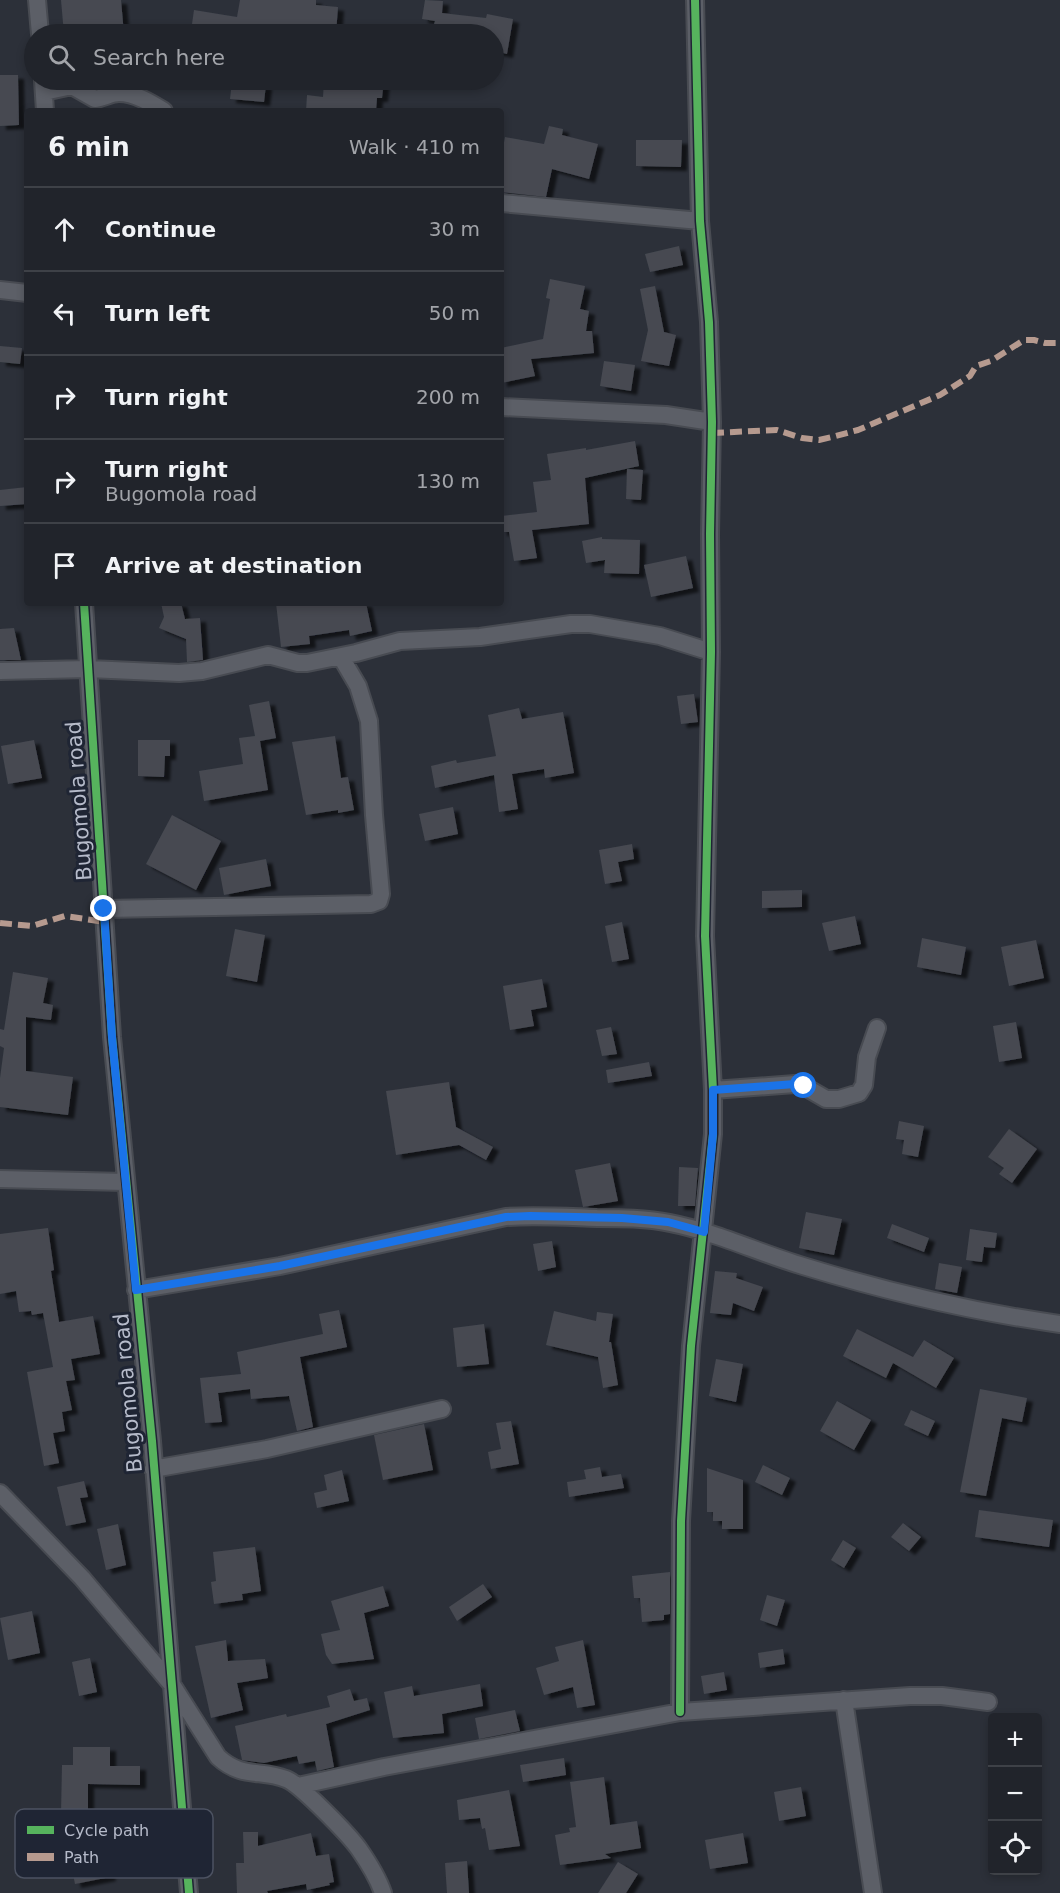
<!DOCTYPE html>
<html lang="en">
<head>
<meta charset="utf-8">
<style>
  :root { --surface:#21242b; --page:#2d3037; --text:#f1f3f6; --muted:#a2a4a9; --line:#3e4147 }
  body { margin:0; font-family:"DejaVu Sans",sans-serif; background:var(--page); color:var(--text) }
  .controls { position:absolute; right:18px; bottom:18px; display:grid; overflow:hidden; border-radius:6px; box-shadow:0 3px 9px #0003 }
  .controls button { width:54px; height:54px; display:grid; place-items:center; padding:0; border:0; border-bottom:2px solid var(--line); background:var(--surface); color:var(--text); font:30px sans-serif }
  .stop { position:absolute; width:18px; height:18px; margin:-14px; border:4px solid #1a73e8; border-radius:50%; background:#fff }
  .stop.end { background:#1a73e8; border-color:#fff; box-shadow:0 2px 6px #0008 }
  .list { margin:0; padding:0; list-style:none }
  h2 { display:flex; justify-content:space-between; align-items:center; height:78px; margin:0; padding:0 24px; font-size:26px }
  h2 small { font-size:20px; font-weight:400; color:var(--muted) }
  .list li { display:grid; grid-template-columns:39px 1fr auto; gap:18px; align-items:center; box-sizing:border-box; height:84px; padding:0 24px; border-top:2px solid var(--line) }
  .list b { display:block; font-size:22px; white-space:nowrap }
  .list p { margin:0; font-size:20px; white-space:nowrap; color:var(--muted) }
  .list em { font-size:20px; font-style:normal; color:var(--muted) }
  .icon { flex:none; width:33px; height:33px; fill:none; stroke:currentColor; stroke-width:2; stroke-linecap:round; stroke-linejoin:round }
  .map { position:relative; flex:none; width:1060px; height:1893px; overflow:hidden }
  .search { position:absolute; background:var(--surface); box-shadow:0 3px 9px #0003; left:24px; top:24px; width:480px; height:66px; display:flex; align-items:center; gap:15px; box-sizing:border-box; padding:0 21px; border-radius:33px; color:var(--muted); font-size:22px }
  .panel { position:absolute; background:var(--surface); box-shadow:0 3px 9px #0003; left:24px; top:108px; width:480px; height:498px; border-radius:6px }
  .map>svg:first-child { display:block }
  .building { fill:#464951; filter:url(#shadow) }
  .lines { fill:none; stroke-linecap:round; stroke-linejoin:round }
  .minor-casing { stroke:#484b52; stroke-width:20 }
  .minor { stroke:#5c5f67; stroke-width:16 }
  .quiet { stroke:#b69a8f; stroke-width:6; stroke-dasharray:12 6; stroke-linecap:butt }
  .cycleway-casing { stroke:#1f2534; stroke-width:11 }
  .cycleway { stroke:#56b35d; stroke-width:8 }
  .route { stroke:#1a73e8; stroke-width:8 }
  .labels { text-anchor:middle; stroke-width:6; stroke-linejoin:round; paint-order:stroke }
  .street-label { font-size:21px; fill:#b6bbca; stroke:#1f2534 }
  .key { fill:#1f2534; stroke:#4c5261; stroke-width:1.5 }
  .key-label { font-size:16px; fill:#b6bbca }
</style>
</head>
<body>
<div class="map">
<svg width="1060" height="1893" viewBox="0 0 1060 1893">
  <defs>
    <filter id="shadow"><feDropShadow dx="6" dy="4" stdDeviation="1.5" flood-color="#0009"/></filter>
  </defs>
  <rect width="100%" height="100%" fill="#2c3039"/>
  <!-- building -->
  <path class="building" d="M61,0H121L124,34H64Z
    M240,0H316V5L338,7L336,34H282L250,31V34L192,24L194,10L237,17Z
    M425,0L443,1L442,13L486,18L487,14L513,19L507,54L494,51V34H431L435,21L422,19Z
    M0,75H18L19,125L0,126Z
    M324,80H384L382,98H377L376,111H306L307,95L323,97Z
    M232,82L266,85L264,102L230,99Z
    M549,126L563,129L562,135L598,144L589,179L552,169L546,197L501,192V158L505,137L544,144Z
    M636,140H682L681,167L636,166Z
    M679,246L683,265L650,272L645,254Z
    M550,279L585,286L580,309L589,311L586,331H592L594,353L531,359L535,376L501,383V348L543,339L550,299L546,298Z
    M655,286L664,332L676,335L669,366L641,361L648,330L640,289Z
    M0,346L22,348L20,364L0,362Z
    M604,361L635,365L631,391L600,386Z
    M635,441L639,466L585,478L589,524L532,530L537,558L514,561L509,532H501V516L537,512L533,482L551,480L547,454L586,448V450Z
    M627,469L643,470L641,500L626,499Z
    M27,487V504L0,506V490Z
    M602,537V539L640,540L639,574L604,573L605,560L586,563L582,541Z
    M686,556L693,588L651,597L644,565Z
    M161,603H181L185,619L200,618L203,660L187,662L186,639L159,628L164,617Z
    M276,603H366L372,631L350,636L349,630L309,636L310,644L281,647Z
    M14,628L21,660H0V629Z
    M694,694L698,722L681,724L677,696Z
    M269,701L276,738L260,741L268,790L204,801L199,771L243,764L239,738L255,736L249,705Z
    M519,708L522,719L563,712L574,773L545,778L544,769L512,774L518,809L499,812L494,775L435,788L431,766L456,760L457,763L496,756L488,715Z
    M335,736L341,778L348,777L354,810L338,813V810L306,815L292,742Z
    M34,740L42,778L8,784L1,746Z
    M138,740H170V756H165L164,777L138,776Z
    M453,807L458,834L425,841L419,814Z
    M172,815L221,841L196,890L146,864Z
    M632,844L634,859L618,862L622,881L605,884L599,850Z
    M266,859L271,886L224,895L219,868Z
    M802,890V907L762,908V891Z
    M855,916L861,944L829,951L822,923Z
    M622,922L629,959L612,962L605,926Z
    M235,929L265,935L257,982L226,976Z
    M922,938L966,947L961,975L917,967Z
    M1036,940L1044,978L1009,986L1001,947Z
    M13,972L48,978L43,1003L53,1005L51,1020L26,1017V1071L73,1077L68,1115L0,1107V1078L4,1048L0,1046V1029L4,1030Z
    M542,979L547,1007L531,1010L534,1026L510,1030L503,986Z
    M1016,1022L1022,1058L999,1062L993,1026Z
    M611,1027L617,1054L602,1056L596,1030Z
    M649,1062L652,1076L608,1083L606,1070Z
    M449,1082L456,1127L493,1147L486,1160L459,1145L396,1155L386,1091Z
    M899,1121L924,1126L918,1157L902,1154L904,1140L896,1139Z
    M1009,1129L1037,1149L1012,1183L999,1174L1004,1168L988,1157Z
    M610,1163L618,1201L583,1207L575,1170Z
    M679,1167L698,1168L695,1206H678Z
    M806,1212L842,1219L834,1255L799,1248Z
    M892,1224L929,1238L924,1252L887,1238Z
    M48,1228L54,1270L51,1271L59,1322L93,1316L100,1354L71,1359L75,1380L66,1381L72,1410L62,1412L65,1431L53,1433L59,1463L44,1466L27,1372L53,1367L43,1313L32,1315L31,1311L19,1312L16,1291L0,1294V1234Z
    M970,1229L997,1233L995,1248L984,1247L982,1262L966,1260Z
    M552,1241L556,1267L538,1271L533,1244Z
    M939,1263L962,1267L957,1293L935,1289Z
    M715,1271L737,1273L736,1278L763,1287L754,1311L733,1303L731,1315L710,1313Z
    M339,1310L347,1347L300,1357L313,1427L297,1431L289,1396L251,1399L250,1389L218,1393L222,1422L205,1423L200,1378L241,1374L237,1352L323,1334L319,1314Z
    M554,1311L596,1321L597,1312L613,1314L609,1342H611L618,1385L603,1388L598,1357L546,1345Z
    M484,1324L489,1364L457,1367L453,1328Z
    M857,1329L913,1357L924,1340L954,1358L936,1388L893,1363L886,1378L843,1356Z
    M716,1359L743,1364L736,1402L709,1396Z
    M980,1389L1027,1398L1022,1422L1002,1418L986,1496L960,1492Z
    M837,1401L871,1420L854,1450L820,1431Z
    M911,1410L935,1421L928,1436L904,1425Z
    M511,1421L519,1464L491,1469L488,1452L501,1449L496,1423Z
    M424,1424L433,1470L383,1480L374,1435Z
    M763,1465L790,1478L782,1495L755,1482Z
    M600,1467L602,1477L621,1474L624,1488L569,1497L567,1482L586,1479L584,1470Z
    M707,1468L743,1480V1529H722V1521H713V1512H707Z
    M342,1470L349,1501L317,1508L314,1493L327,1490L324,1475Z
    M84,1481L88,1497L80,1498L86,1522L66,1526L57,1487Z
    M979,1510L1053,1520L1049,1547L975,1537Z
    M903,1523L921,1537L909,1551L891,1537Z
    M118,1524L126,1565L106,1570L97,1529Z
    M843,1540L856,1548L844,1568L831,1560Z
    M255,1547L261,1591L242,1594L243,1600L214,1604L211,1582L216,1581L213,1552Z
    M670,1572V1614L664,1615V1620L642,1622L640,1598H634L632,1576Z
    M483,1584L492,1597L457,1621L449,1607Z
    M383,1586L389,1606L364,1613L374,1659L332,1664L326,1655L321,1634L340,1630L331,1601Z
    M767,1595L785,1600L777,1626L760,1620Z
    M32,1611L40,1653L8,1660L0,1618Z
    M226,1640L228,1661L265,1659L268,1678L237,1683L243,1710L211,1718L195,1646Z
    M583,1640L595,1705L577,1708L573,1687L544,1695L536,1668L559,1661L555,1647Z
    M783,1649L785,1664L760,1668L758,1653Z
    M90,1658L97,1692L79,1696L72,1662Z
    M724,1672L727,1690L704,1694L701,1676Z
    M480,1684L483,1706L442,1714L444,1733L393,1738L384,1692L412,1686L414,1696Z
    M350,1689L354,1701L367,1698L370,1710L326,1724L334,1767L317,1771L315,1761L299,1764L297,1756L264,1763L242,1760L235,1726L286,1714L287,1717L330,1707L327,1696Z
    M515,1710L520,1731L479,1739L475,1718Z
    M73,1747H110V1766H140V1785L88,1784V1824L147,1812L158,1868L141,1871L136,1845L107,1851L110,1877L75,1884L61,1814L62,1765H73Z
    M564,1758L566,1775L523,1782L520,1765Z
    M604,1777L610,1825L637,1821L641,1848L605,1854L611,1858L560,1865L555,1835L570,1832L569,1828L576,1827L570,1782Z
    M801,1787L806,1816L779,1821L774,1792Z
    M509,1790L520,1846L489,1850L485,1828L482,1829L480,1818L459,1820L457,1800Z
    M243,1832H258V1846L311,1833L316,1856L329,1854L334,1882L329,1883L330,1885L307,1890L306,1884L267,1891L268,1893H237L236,1863H244Z
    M743,1833L748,1863L710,1869L705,1840Z
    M467,1861L469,1893H447L445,1863Z
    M618,1862L638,1874L626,1893H598Z"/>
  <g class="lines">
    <defs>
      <path id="minor" d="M37,0L40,34
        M43,80L45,111
        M44,92L72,86L95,99C104,98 111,93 119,93C135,93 151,103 164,111
        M501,203L700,221
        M0,290L27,293
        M501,407L666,415L712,422
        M84,603L112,1037L152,1441L189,1893
        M0,671L89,669L179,673L202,671L268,655L298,663H307L356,653L400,641L480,637L571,624H590L660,636L711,652
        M104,909L371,904L379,901L381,894L374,815L369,721L358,686L341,657
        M713,1090L795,1084H800L826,1099H839L859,1093L864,1085L867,1057L877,1028
        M0,1179L125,1182
        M136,1290L280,1266L506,1217C537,1215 567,1217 597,1218C621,1218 646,1218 670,1223C716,1232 759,1253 803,1266C888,1292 973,1312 1060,1324
        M153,1469L267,1449L442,1409
        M0,1493L82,1578L173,1686L218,1757C242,1779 260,1769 286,1779C300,1784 349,1835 359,1849C368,1862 378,1878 383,1893
        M844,1700L873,1893
        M680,1712L681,1521L691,1346L713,1134V1090L705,936L711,652L710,534L712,422L709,322L700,221L695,0
        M298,1786L384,1767L680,1712L910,1696H942L988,1702"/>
    </defs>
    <!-- minor casing -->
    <use href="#minor" class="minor-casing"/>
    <!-- minor -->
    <use href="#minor" class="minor"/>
    <!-- quiet -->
    <path class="quiet" d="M712,433L777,430L802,438L819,440L832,437L858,430L940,395L970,376L976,366L991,361L1024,340H1034L1045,343H1060
      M0,923L32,926L65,916L105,922"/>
    <defs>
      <path id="cycleway" d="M84,603L112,1037L152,1441L189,1893
        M680,1712L681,1521L691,1346L713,1134V1090L705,936L711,652L710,534L712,422L709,322L700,221L695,0"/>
    </defs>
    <!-- cycleway casing -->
    <use href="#cycleway" class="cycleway-casing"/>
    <!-- cycleway -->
    <use href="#cycleway" class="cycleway"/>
  </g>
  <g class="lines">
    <!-- route -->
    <path class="route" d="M104,909L112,1037L136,1290L280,1266L506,1217L530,1216L622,1218L668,1222L704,1232L713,1134V1090L795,1084L804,1086"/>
  </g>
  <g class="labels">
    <!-- street labels -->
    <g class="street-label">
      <text transform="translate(79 801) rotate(-94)" y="7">Bugomola road</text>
      <text transform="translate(128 1393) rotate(-95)" y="7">Bugomola road</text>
    </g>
  </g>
  <!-- legend -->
  <rect x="15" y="1809" width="198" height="69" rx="9" class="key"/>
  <rect x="27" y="1826" width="27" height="8" fill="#56b35d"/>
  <rect x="27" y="1853" width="27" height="8" fill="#b69a8f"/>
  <g class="key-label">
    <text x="64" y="1836">Cycle path</text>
    <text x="64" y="1863">Path</text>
  </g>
</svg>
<div class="controls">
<button>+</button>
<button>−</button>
<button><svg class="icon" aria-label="locate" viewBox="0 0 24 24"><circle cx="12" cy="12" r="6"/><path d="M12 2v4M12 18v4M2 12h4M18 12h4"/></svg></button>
</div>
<div class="stop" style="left:804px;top:1086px"></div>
<div class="stop end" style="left:104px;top:909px"></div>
<div class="search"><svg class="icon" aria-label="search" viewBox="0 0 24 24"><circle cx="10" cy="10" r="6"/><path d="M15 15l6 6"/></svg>Search here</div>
<section class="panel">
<h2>6 min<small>Walk · 410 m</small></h2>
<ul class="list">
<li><svg class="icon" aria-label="ahead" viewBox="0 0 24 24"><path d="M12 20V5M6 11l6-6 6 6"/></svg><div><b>Continue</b></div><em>30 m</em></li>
<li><svg class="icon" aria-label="left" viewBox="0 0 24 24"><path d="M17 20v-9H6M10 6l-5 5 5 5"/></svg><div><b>Turn left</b></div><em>50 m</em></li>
<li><svg class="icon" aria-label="right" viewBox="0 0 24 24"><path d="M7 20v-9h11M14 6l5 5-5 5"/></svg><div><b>Turn right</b></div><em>200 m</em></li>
<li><svg class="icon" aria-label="right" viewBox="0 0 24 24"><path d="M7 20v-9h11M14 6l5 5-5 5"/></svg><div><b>Turn right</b><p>Bugomola road</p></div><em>130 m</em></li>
<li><svg class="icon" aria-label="arrive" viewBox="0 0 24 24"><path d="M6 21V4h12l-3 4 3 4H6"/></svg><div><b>Arrive at destination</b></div></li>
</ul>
</section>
</div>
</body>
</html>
